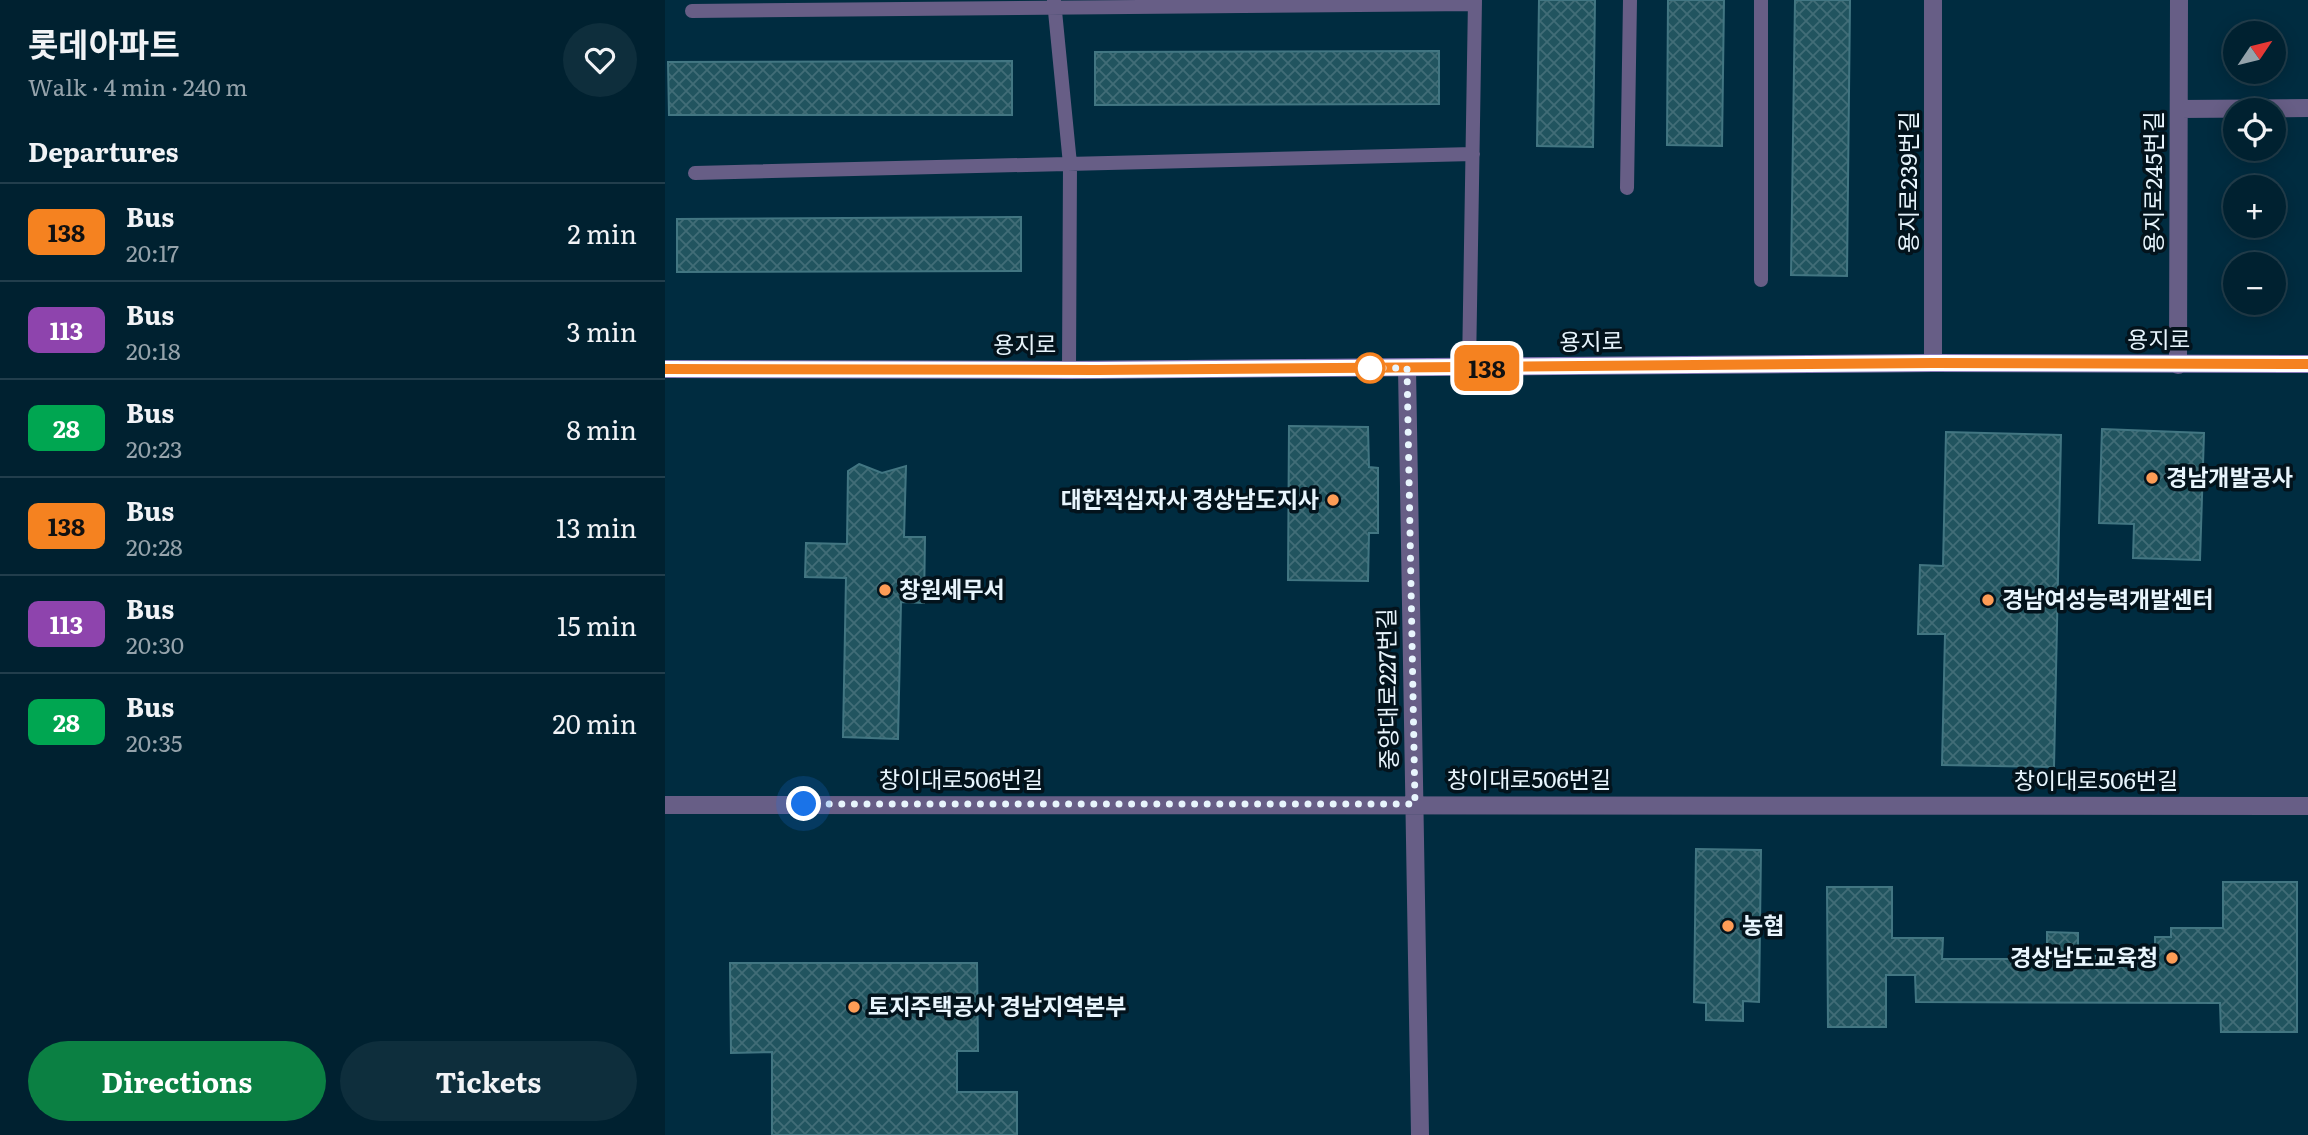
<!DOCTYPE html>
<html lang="en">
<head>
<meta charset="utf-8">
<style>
	:root { --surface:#002130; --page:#0e2e3c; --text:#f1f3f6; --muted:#95a3ab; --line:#223e4c; --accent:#0b8043 }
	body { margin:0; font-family:Literata,"Noto Sans KR",serif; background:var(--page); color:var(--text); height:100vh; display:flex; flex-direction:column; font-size:26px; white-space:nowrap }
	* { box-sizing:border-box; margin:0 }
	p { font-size:23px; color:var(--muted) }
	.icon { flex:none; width:38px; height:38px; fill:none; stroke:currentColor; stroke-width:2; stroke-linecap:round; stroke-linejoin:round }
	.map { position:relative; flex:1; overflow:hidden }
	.drawer { display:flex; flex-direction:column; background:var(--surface); width:665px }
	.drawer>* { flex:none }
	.badge { padding:0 14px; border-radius:10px; font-size:24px; line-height:46px }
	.needle { width:46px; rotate:55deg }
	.buttons { position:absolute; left:1558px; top:21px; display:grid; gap:14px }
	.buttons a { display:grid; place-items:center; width:63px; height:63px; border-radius:50%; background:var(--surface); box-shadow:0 4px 18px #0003,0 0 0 2px var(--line); font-size:35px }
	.you { position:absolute; width:35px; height:35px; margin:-18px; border:5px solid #fff; border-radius:50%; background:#1a73e8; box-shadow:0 0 0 10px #1a73e833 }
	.map>.badge { position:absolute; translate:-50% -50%; box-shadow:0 0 0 4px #fff }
	h2 { padding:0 28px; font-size:26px; line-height:63px }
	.round { display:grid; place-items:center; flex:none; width:74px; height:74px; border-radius:37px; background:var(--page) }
	.head { display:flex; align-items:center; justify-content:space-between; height:119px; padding:0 28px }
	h1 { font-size:33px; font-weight:700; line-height:52px }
	.cta { display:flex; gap:14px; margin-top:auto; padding:14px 28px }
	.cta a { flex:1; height:80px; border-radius:42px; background:var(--accent); color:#fff; font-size:28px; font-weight:700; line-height:80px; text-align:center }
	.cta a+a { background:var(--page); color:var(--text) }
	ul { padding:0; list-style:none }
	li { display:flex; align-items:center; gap:21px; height:98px; padding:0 28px; border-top:2px solid var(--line) }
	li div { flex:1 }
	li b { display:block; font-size:26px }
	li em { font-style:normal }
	li .badge { min-width:77px; font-weight:700; text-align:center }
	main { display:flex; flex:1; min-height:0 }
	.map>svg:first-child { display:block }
	.building { fill:url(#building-cross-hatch); stroke:#427682; stroke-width:2 }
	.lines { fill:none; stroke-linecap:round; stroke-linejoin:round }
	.service { stroke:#675e86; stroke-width:14 }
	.minor { stroke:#675e86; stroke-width:18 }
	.tertiary { stroke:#675e86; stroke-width:18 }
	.secondary { stroke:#8b7bbb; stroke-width:18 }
	.line-casing { stroke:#fff; stroke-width:16 }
	.line { stroke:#f58220; stroke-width:10 }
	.walk { stroke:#e8f5fd; stroke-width:7; stroke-dasharray:0 12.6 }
	.stop-dot { fill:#fff; stroke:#f58220; stroke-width:3.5 }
	.poi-dot { fill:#fd9c56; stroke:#03131c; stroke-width:2.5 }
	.labels { text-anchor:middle; stroke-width:7; stroke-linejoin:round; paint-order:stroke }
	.street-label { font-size:23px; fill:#e8f5fd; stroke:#03131c }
	.poi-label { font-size:23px; font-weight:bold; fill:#e8f5fd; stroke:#03131c; text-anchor:start }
</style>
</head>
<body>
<main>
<section class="drawer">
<div class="head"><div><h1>롯데아파트</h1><p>Walk · 4 min · 240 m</p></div><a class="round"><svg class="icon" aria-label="heart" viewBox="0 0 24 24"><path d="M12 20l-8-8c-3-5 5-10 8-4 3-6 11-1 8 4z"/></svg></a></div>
<h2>Departures</h2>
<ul>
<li><span class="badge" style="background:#f58220;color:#111">138</span><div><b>Bus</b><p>20:17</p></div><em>2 min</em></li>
<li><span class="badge" style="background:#8e44ad;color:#fff">113</span><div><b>Bus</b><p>20:18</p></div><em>3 min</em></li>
<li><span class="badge" style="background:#00a651;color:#fff">28</span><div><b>Bus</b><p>20:23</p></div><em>8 min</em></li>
<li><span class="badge" style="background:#f58220;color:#111">138</span><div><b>Bus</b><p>20:28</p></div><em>13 min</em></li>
<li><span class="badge" style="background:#8e44ad;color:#fff">113</span><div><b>Bus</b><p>20:30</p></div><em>15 min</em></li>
<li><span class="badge" style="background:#00a651;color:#fff">28</span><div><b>Bus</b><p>20:35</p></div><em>20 min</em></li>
</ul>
<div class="cta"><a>Directions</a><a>Tickets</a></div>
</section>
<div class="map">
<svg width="1643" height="1135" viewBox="0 0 1643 1135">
	<defs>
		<pattern id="building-cross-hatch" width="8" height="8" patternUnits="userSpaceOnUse" patternTransform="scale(1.75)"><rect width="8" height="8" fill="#21545f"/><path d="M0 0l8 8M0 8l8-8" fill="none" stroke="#416d77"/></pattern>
	</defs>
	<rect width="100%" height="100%" fill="#002c40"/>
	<path class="building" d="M874 0H930L928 147 872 146Z
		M1003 0H1059L1057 146 1002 145Z
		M1130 0H1185L1182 276 1126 275Z
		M774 51V104L430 105V52Z
		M347 61V115H4L3 62Z
		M356 217V271L12 272V219Z
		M624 426 703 427 704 467 713 468V533H704L703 581 623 580Z
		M1437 429 1539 433 1535 560 1468 558 1469 524 1434 523Z
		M1281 432 1396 435 1389 767 1277 765 1280 634H1253L1255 565 1278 566Z
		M194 464 217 473 241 466 239 537H260L259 603 236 602 233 739 178 737 181 578 140 577 141 543 182 544 183 471Z
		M1031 849 1096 850 1094 1002 1078 1001V1021L1041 1020V1003L1029 1002Z
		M1558 882H1632V1032H1556L1555 1003 1251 1002 1250 975H1221V1027H1163L1162 887H1227V938H1278L1277 959H1382V932L1413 933V956H1490V937H1506V928H1558Z
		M65 963H312L313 1051H292V1092H352V1135H107V1052L66 1053Z"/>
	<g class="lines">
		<path class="service" d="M389 1 405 164 404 370
			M27 11 810 4
			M30 173 808 154
			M962 188 965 0
			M1096 280V0
			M804 368 810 0"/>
		<path class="minor" d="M1514 109 1643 108
			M1513 365 1514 0
			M742 368 755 1135
			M0 805 1643 806"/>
		<path class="tertiary" d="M1268 363V0"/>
		<path class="secondary" d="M0 369 404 370 1268 363 1643 364"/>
	</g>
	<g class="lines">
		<defs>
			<path id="line" d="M0 369 432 370 1268 363 1643 364"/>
		</defs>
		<use href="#line" class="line-casing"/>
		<use href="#line" class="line"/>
		<path class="walk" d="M139 804H750L742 368H705"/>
	</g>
	<circle class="stop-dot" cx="705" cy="368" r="14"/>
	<g class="poi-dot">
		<circle cx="1487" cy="478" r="7"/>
		<circle cx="668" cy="500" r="7"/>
		<circle cx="220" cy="590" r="7"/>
		<circle cx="1323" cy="600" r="7"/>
		<circle cx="1063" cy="926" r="7"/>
		<circle cx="1507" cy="958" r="7"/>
		<circle cx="189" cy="1007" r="7"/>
	</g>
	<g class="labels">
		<g class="street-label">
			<text transform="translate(1244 182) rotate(-90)" y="8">용지로239번길</text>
			<text transform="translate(1489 182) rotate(-90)" y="8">용지로245번길</text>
			<text x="1494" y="348">용지로</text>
			<text transform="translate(926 342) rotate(-1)" y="8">용지로</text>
			<text x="360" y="353">용지로</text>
			<text transform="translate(723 689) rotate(-91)" y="8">중앙대로227번길</text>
			<text x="296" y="788">창이대로506번길</text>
			<text x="864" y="788">창이대로506번길</text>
			<text x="1431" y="789">창이대로506번길</text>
		</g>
		<g class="poi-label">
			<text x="1501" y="486">경남개발공사</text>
			<text x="654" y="508" text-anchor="end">대한적십자사 경상남도지사</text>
			<text x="234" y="598">창원세무서</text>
			<text x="1337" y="608">경남여성능력개발센터</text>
			<text x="1077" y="934">농협</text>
			<text x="1493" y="966" text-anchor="end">경상남도교육청</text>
			<text x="203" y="1015">토지주택공사 경남지역본부</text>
		</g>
	</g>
</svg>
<div class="buttons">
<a><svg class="needle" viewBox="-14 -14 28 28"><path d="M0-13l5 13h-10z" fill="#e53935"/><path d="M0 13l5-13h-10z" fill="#95a3ab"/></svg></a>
<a><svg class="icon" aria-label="locate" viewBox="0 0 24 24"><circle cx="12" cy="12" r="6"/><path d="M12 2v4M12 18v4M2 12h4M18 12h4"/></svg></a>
<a>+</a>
<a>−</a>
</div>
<div class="you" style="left:139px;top:804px"></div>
<b class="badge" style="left:822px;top:368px;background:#f58220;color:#111">138</b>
</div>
</main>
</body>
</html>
